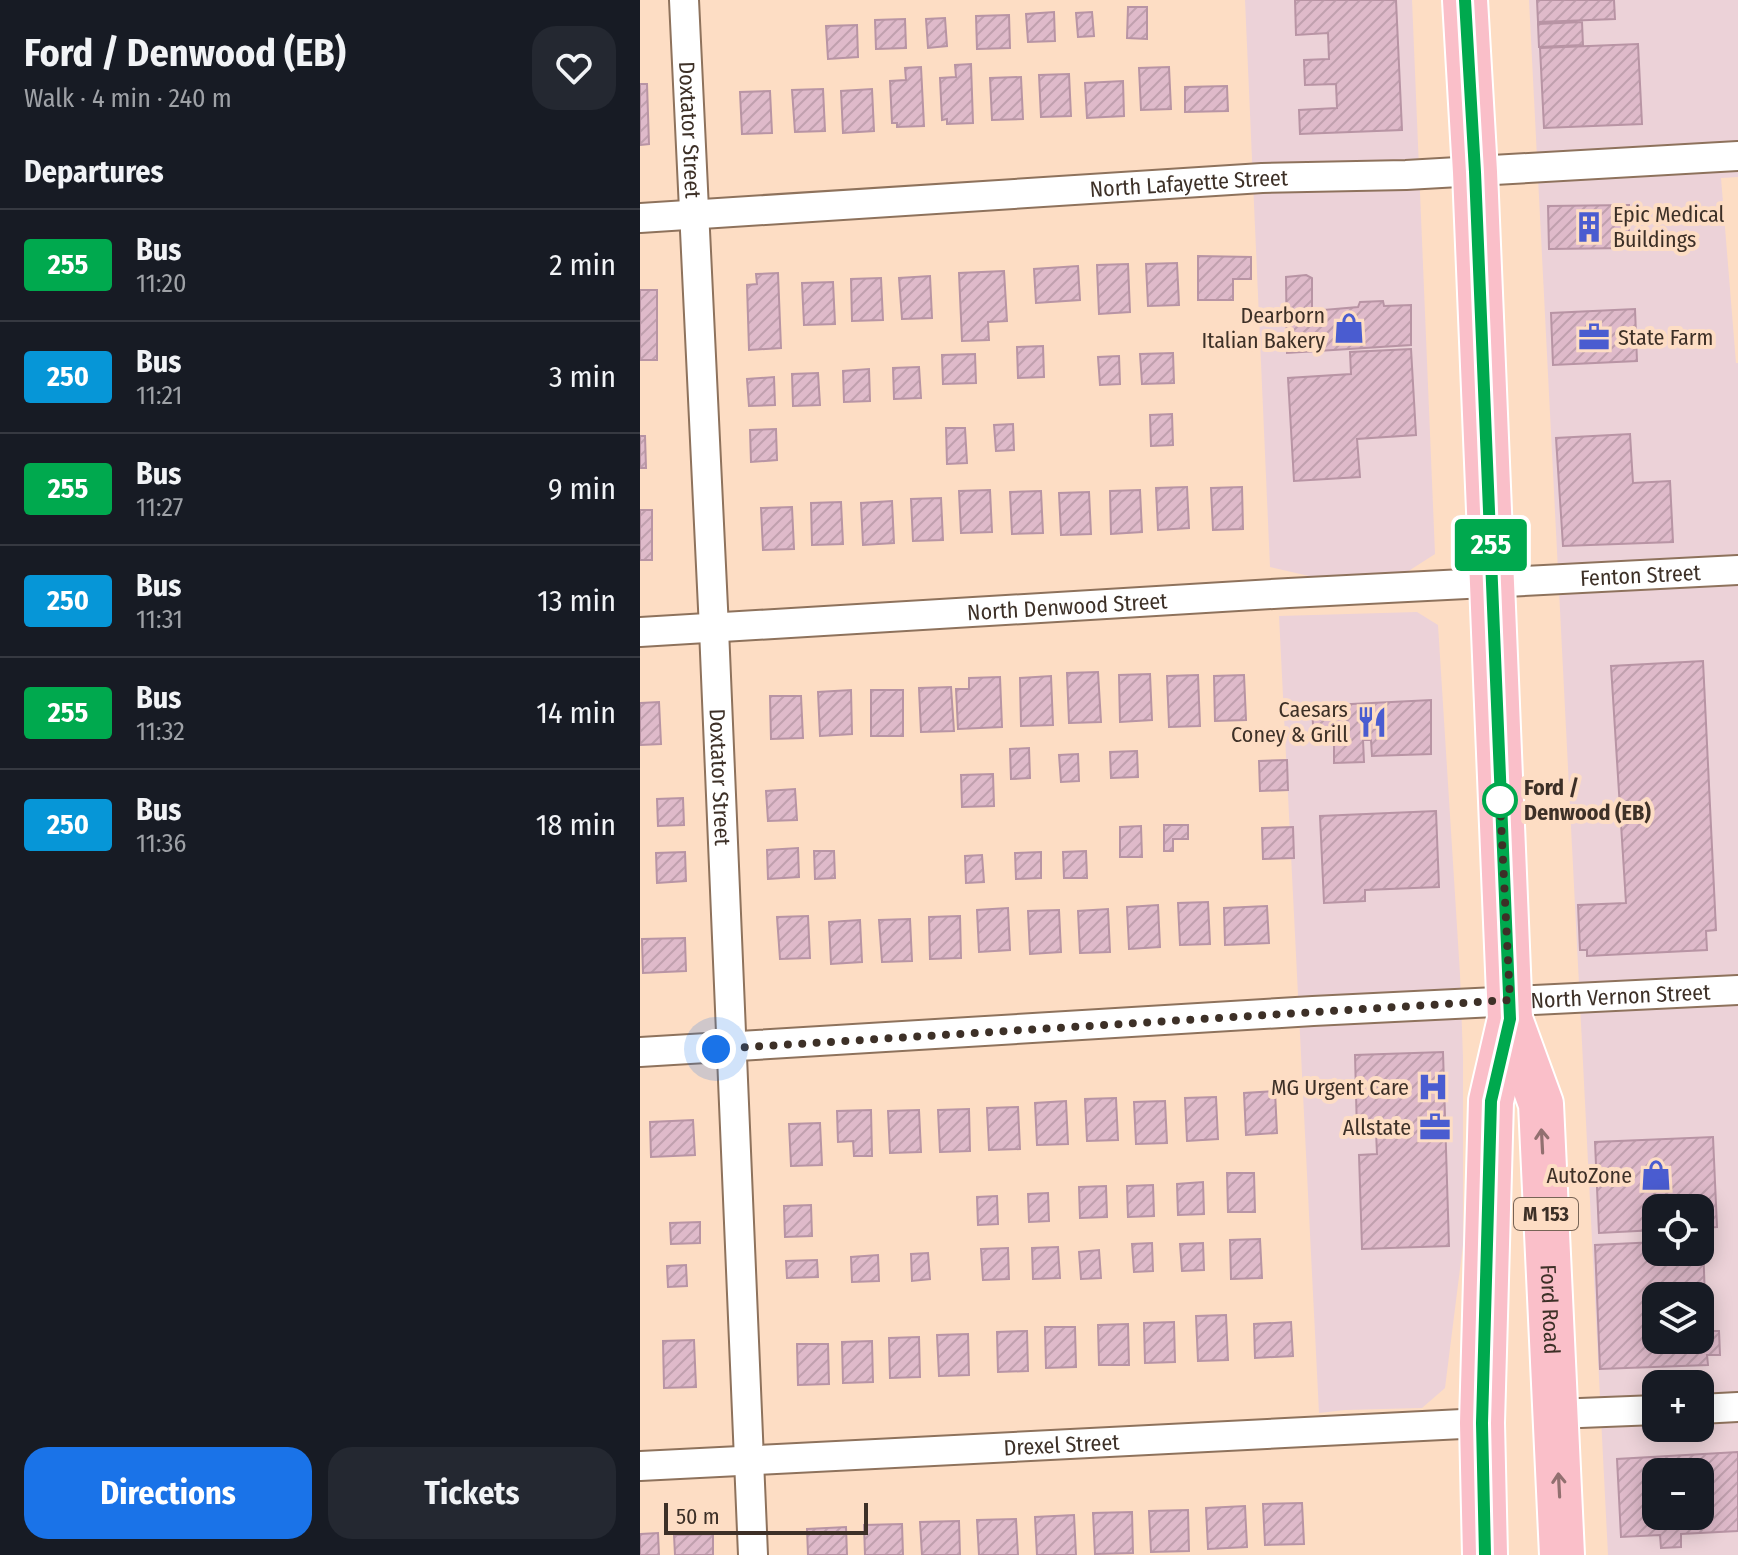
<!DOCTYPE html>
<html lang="en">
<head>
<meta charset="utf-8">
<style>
	:root { --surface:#171b24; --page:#242831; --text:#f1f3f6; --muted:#9ea1a6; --line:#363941; --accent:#1a73e8 }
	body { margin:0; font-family:"Fira Sans Condensed",sans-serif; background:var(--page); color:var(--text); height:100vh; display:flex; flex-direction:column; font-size:30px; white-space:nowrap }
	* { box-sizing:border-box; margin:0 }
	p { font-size:26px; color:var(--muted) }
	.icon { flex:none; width:44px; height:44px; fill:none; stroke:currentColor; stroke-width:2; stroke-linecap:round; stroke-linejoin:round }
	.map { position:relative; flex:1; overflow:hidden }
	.details { display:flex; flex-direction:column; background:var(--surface); width:640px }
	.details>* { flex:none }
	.badge { padding:0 16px; border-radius:6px; font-size:28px; line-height:52px }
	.fabs { position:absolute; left:1002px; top:1194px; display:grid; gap:16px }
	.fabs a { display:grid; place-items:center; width:72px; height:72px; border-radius:16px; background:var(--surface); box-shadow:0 4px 20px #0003; font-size:40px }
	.scale { position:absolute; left:24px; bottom:20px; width:204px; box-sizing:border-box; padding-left:8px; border:4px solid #3d3027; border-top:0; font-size:22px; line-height:28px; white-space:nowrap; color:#3d3027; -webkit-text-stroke:6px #fdddc4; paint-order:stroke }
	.you { position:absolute; width:40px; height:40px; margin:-20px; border:6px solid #fff; border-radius:50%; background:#1a73e8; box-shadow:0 0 0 12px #1a73e833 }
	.map>.badge { position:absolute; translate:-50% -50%; box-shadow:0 0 0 4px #fff }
	h2 { padding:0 24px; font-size:30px; line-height:72px }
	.round { display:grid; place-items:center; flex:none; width:84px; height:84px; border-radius:24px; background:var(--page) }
	.overview { display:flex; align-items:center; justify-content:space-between; height:136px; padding:0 24px }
	h1 { font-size:38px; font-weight:700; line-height:60px }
	.cta { display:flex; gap:16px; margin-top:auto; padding:16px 24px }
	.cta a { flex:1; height:92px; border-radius:24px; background:var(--accent); color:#fff; font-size:32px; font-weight:700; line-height:92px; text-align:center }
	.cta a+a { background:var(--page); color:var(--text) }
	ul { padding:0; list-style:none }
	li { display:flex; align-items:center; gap:24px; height:112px; padding:0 24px; border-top:2px solid var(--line) }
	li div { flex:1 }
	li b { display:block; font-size:30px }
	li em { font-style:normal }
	li .badge { min-width:88px; font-weight:700; text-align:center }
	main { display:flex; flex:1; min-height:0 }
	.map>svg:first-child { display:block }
	.commercial { fill:#ecd2d8; fill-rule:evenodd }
	.building { fill:url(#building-hatch); stroke:#b894a4; stroke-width:2; fill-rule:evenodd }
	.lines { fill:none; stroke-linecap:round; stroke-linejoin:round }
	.street-casing { stroke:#8e725c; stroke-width:32 }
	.primary-casing { stroke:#fff; stroke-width:48 }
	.street { stroke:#fff; stroke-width:28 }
	.primary { stroke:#fabfc9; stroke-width:44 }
	.oneway { stroke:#927070 }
	.line-casing { stroke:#fff; stroke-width:18 }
	.line { stroke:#00a94e; stroke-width:12 }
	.walk { stroke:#3d3027; stroke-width:8; stroke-dasharray:0 14.4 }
	.stop-dot { fill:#fff; stroke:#00a94e; stroke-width:4 }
	.labels { text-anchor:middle; stroke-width:8; stroke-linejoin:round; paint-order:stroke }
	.shield { fill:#fdddc4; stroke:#776456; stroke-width:2 }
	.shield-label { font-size:20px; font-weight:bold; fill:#3d3027 }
	.street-label { font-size:22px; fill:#3d3027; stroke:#fdddc4 }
	.poi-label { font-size:22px; fill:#3d3027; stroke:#fdddc4; text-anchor:end }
	.stop-label { font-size:22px; font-weight:bold; fill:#3d3027; stroke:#fdddc4; text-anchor:start }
</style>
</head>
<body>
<main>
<section class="details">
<div class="overview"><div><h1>Ford / Denwood (EB)</h1><p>Walk · 4 min · 240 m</p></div><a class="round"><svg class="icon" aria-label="heart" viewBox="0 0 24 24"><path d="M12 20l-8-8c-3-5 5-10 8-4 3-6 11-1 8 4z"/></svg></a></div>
<h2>Departures</h2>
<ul>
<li><span class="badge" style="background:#00a94e;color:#fff">255</span><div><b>Bus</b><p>11:20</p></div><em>2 min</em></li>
<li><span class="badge" style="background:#0696d7;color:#fff">250</span><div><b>Bus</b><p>11:21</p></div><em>3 min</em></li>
<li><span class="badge" style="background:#00a94e;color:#fff">255</span><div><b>Bus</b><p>11:27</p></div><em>9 min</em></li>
<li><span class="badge" style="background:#0696d7;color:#fff">250</span><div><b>Bus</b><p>11:31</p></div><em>13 min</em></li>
<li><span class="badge" style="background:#00a94e;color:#fff">255</span><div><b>Bus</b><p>11:32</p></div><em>14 min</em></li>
<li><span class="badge" style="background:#0696d7;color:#fff">250</span><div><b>Bus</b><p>11:36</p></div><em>18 min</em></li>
</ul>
<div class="cta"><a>Directions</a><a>Tickets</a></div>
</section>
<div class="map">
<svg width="1098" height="1555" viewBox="0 0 1098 1555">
	<defs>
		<pattern id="building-hatch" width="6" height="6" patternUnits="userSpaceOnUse" patternTransform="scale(2)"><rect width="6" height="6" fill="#dfbaca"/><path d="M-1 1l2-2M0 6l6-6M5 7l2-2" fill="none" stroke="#c0a0ae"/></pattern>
	</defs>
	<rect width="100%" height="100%" fill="#fdddc4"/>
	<path class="commercial" d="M605 0H772L795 554 767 572 673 577 630 567Z
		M889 0H1098V177L1081 178 1096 363H1098V1555H968ZM1016 1208H1060V1252H1016ZM1016 1296H1060V1340H1016ZM1016 1384H1060V1428H1016ZM1016 1472H1060V1516H1016Z
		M777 612 798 625 820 974 823 1058V1245L805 1388 782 1408 705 1410 679 1413 639 616Z"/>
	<path class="building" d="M655 0H756L762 130 660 134 659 110 697 108 696 84 665 85 664 60 689 59 688 33 656 35Z
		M897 0H974L975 19 898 22Z
		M488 7H507V39L487 38Z
		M414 12 415 41 388 42 386 14Z
		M452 12 454 36 438 37 436 13Z
		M369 15 370 48 337 49 336 16Z
		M305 18 307 46 288 48 286 19Z
		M265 19 266 48 236 49 235 20Z
		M942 22 943 45 899 47 898 24Z
		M217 25 218 57 188 59 186 26Z
		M998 44 1002 124 904 128 900 48Z
		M331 64 333 123 307 124V119L302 120 300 78 316 77 315 65Z
		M281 67 284 126 257 127V123H252L250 81 266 80 265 68Z
		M529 67 531 109 501 110 499 68Z
		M429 74 431 116 401 117 399 75Z
		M381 77 383 119 352 120 350 78Z
		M483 81 484 116 447 118 445 83Z
		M0 84H7L9 144 0 145Z
		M587 86 588 111 545 112V87Z
		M183 89 185 131 155 132 152 90Z
		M232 89 234 131 203 133 201 91Z
		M130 91 132 133 102 134 100 92Z
		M989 205V248L909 249 908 206Z
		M558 256 611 257V279H593V300H558Z
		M537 263 539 305 508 306 506 264Z
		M488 264 490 312 459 314 457 265Z
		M438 266 440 300 396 303 394 269Z
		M364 271 367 321 348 322 349 340 322 341 319 273Z
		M138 273 141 348 109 350 107 285 117 284 116 274Z
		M666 275 672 278V311L718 307 720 302 743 301 744 306 771 305V345L647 353 646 277Z
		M290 276 292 318 262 319 259 278Z
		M241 278 243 320 212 321 211 279Z
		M193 282 195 324 164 325 162 283Z
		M0 290H17V360H0Z
		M995 309 997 361 913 365 911 313Z
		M403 346 404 377 378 378 377 347Z
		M771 349 776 435 717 439 720 477 654 481 648 378 711 374 710 352Z
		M533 353 534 383 502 384 500 354Z
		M335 354 336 383 303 384 302 355Z
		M479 356 480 384 460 385 458 357Z
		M279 367 281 398 254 399 253 368Z
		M229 369 230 401 204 402 203 371Z
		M178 373 180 405 153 406 152 374Z
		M134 377 135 405 109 406 107 379Z
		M532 414 533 445 511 446 510 415Z
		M373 424 374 450 356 451 354 425Z
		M306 428H325L327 463 307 464Z
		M136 429 137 460 111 462 110 430Z
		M990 434 993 483 1030 481 1033 542 923 546 916 438Z
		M0 436H5L6 468H0Z
		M547 487 549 528 518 530 516 488Z
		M602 487 603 529 573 530 571 488Z
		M350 490 352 532 321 533 319 491Z
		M500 490 502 532 471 534 470 491Z
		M401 491 403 533 372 534 370 492Z
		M449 492 451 534 421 535 419 493Z
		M301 498 303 540 273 541 271 499Z
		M252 501 254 543 223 545 221 503Z
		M201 502 203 544 172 545 171 503Z
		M152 507 154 549 123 550 121 508Z
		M0 510H12V560H0Z
		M1063 661 1076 930 1066 931 1067 950 947 956V950H940L938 905 986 903 971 666Z
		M458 672 461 722 429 723 427 673Z
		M510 674 512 720 480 722 479 675Z
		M558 675 560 726 529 727 527 676Z
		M604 675 606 720 575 721 574 676Z
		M411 676 413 725 381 726 380 678Z
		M360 677 362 727 318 729 316 689H329V678Z
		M311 687 314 731 281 732 279 688Z
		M211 690 212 734 180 736 178 692Z
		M231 690H263V736H231Z
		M130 696H161L163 738 131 739Z
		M791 700V754L732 756 731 740H723L724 762 694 763V743L674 744 672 706Z
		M19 702 21 744 0 745V703Z
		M389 748 390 778 371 779 370 749Z
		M497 751 498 777 471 778 470 752Z
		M438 754 439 781 421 782 419 755Z
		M647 760 648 790 620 791 619 761Z
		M353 774 354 806 322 807 321 775Z
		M155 789 157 820 128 821 126 791Z
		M43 798 44 825 18 826 17 799Z
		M796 811 799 887 725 890V901L684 903 680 816Z
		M524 825H548V839H533V851H524Z
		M501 826 502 857H480V827Z
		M653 827 654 858 623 859 622 828Z
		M158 848 159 877 128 879 127 850Z
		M174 851H194L195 878 175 879Z
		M446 851 447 878H424L423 852Z
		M45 852 46 881 17 883 16 853Z
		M401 852V878L376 879 375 853Z
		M342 855 344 882 326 883 325 856Z
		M568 902 570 944 540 945 538 903Z
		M518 905 520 947 489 949 487 907Z
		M627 906 629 943 585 945 584 908Z
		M368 908 370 950 339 952 337 910Z
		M468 909 470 952 440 953 438 911Z
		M419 910 421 952 390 954 388 911Z
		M168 916 170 958 140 959 137 917Z
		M320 916 321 958 290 959 289 917Z
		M270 919 272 961 242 962 239 920Z
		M220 920 222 962 191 964 189 922Z
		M45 938 46 971 3 973 2 939Z
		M803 1052 809 1246 722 1249 719 1155 737 1154 736 1131 717 1132 715 1055Z
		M635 1091 637 1133 606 1135 604 1093Z
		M576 1097 578 1139 547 1141 545 1098Z
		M476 1098 478 1140 447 1141 445 1099Z
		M426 1101 428 1144 397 1145 395 1103Z
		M525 1101 527 1143 496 1144 494 1102Z
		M378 1107 380 1149 349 1150 347 1108Z
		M329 1109 330 1151 300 1152 298 1110Z
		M231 1110 232 1156H214L213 1141 198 1142 197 1111Z
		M279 1110 281 1152 250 1153 248 1111Z
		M53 1120 55 1155 11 1157 10 1122Z
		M180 1123 182 1165 151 1166 149 1124Z
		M1073 1137 1077 1227 1060 1228V1208H1016V1230L959 1233 955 1142Z
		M587 1173H614L615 1212H588Z
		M563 1182 564 1214 538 1215 537 1184Z
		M513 1185 514 1216 488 1217 487 1186Z
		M466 1186 467 1217 440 1218 439 1187Z
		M408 1193 409 1221 389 1222 388 1194Z
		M357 1196 358 1224 338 1225 337 1197Z
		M171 1205 172 1236 145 1237 144 1206Z
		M60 1222V1243L31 1244 30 1223Z
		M620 1239 622 1278 591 1279 590 1240Z
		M1060 1241H1063L1066 1331H1079L1080 1355H1067L1068 1365 960 1369 955 1245 1016 1242V1252H1060ZM1016 1296H1060V1340H1016Z
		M512 1243 513 1271 494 1272 492 1244Z
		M563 1243 564 1270 542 1271 540 1244Z
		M418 1247 420 1278 393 1279 392 1248Z
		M368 1248 369 1279 343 1280 341 1249Z
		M459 1250 461 1278 441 1279 439 1252Z
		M288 1253 290 1279 272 1281 271 1254Z
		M238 1255 239 1281 212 1282 211 1257Z
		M177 1260 178 1277 147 1278 146 1261Z
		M46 1265 47 1286 28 1287 27 1266Z
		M586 1315 588 1360 558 1361 556 1316Z
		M534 1322 535 1362 505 1363 504 1323Z
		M651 1322 653 1356 615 1358 614 1324Z
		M488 1324 489 1365H459L458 1325Z
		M405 1327H435L436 1367 406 1368Z
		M387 1331 388 1371 358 1372 357 1332Z
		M328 1334 329 1375 299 1376 297 1335Z
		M279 1337 280 1377 250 1378 249 1338Z
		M54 1340 56 1387 24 1388 23 1341Z
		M232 1341 233 1382 203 1383 202 1342Z
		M157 1344H188L189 1384 158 1385Z
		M1098 1452V1531L1041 1534V1547L1021 1548 1020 1535 981 1537 977 1459ZM1016 1472H1060V1516H1016Z
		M662 1503 664 1544 625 1545 623 1504Z
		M605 1506 607 1547 568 1549 566 1508Z
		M548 1510 549 1551 511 1552 509 1511Z
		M492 1512 493 1553 455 1554 453 1513Z
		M434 1515 436 1555H397L395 1517Z
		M376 1519 378 1555H339L337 1520Z
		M319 1521 320 1555H282L280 1522Z
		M262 1524 263 1555H225L224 1525Z
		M206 1527 207 1555H168L167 1529Z
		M18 1533 19 1555H0V1534Z
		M73 1534V1555H35L34 1535Z"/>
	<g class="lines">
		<defs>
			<g id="street">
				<path id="s1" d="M44 0 74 629 113 1555"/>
				<path id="s2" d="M0 218 622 178 766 175 1098 156"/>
				<path id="s3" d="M0 632 649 593 1098 570"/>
				<path id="s4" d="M0 1052 673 1011 1098 990"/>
				<path d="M1060 1409 1098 1407"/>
				<path d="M915 1414 1016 1410"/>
				<path id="s5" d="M0 1466 842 1423"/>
			</g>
			<g id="primary">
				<path d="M825 0 835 172 870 1019 851 1101 842 1423 845 1555"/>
				<path id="s6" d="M870 1019 901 1104 922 1555"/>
			</g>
		</defs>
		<use href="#street" class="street-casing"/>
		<use href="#primary" class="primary-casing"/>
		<use href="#street" class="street"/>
		<use href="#primary" class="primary"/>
	</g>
	<defs><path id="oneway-shaft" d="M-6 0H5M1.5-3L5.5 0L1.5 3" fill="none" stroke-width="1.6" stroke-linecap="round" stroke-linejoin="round" transform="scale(2)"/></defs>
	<g class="oneway">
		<use href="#oneway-shaft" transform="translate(902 1141) rotate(-93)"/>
		<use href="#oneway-shaft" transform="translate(919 1485) rotate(-93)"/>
	</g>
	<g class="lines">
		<defs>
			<path id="line" d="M825 0 835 172 870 1019 851 1101 842 1423 845 1555"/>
		</defs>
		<use href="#line" class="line-casing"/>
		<use href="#line" class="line"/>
		<path class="walk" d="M76 1049 870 1000 860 800"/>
	</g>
	<defs>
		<symbol id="building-bare" viewBox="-9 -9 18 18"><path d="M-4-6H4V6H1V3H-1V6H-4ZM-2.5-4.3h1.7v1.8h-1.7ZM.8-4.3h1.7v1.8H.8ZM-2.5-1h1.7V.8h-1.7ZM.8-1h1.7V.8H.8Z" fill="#4a5cd0" stroke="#fdddc4" stroke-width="2.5" paint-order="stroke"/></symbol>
		<symbol id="shop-bare" viewBox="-9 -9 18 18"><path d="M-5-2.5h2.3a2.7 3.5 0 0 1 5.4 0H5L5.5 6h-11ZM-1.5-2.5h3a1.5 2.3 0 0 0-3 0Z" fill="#4a5cd0" stroke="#fdddc4" stroke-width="2.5" paint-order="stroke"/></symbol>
		<symbol id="office-bare" viewBox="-9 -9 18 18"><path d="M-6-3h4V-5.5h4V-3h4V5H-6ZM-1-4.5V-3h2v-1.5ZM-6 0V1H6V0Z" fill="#4a5cd0" stroke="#fdddc4" stroke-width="2.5" paint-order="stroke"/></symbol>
		<symbol id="restaurant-bare" viewBox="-9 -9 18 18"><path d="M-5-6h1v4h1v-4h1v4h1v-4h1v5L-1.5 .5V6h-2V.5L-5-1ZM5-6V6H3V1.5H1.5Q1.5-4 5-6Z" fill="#4a5cd0" stroke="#fdddc4" stroke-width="2.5" paint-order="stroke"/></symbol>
		<symbol id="hospital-bare" viewBox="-9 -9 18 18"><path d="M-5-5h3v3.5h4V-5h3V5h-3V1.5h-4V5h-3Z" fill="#4a5cd0" stroke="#fdddc4" stroke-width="2.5" paint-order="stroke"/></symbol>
	</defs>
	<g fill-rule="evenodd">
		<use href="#building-bare" x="927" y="205" width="44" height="44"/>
		<use href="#shop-bare" x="687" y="306" width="44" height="44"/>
		<use href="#office-bare" x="932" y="315" width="44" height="44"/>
		<use href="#restaurant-bare" x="710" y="700" width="44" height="44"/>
		<use href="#hospital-bare" x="771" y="1065" width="44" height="44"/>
		<use href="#office-bare" x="773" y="1105" width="44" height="44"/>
		<use href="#shop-bare" x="994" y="1153" width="44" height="44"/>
	</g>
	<circle class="stop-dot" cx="860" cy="800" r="16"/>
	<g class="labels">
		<rect class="shield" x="874" y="1198" width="64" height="32" rx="6"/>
		<g class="shield-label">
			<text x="906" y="1221">M 153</text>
		</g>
		<g class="street-label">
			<text dy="8" stroke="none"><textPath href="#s1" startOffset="130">Doxtator Street</textPath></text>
			<text dy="8" stroke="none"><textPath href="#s2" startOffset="550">North Lafayette Street</textPath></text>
			<text dy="8" stroke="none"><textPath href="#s3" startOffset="1002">Fenton Street</textPath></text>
			<text dy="8" stroke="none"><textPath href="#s3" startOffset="428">North Denwood Street</textPath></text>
			<text dy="8" stroke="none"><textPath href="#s1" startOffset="778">Doxtator Street</textPath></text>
			<text dy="8" stroke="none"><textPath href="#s4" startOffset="982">North Vernon Street</textPath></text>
			<text dy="8" stroke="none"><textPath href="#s6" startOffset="296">Ford Road</textPath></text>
			<text dy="8" stroke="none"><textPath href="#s5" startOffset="422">Drexel Street</textPath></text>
		</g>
		<g class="poi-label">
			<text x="973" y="222" text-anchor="start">Epic Medical<tspan x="973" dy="25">Buildings</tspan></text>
			<text x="685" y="323">Dearborn<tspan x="685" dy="25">Italian Bakery</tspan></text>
			<text x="978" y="345" text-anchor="start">State Farm</text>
			<text x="708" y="717">Caesars<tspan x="708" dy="25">Coney &amp; Grill</tspan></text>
			<text x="769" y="1095">MG Urgent Care</text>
			<text x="771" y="1135">Allstate</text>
			<text x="992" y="1183">AutoZone</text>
		</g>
		<g class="stop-label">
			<text x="884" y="795">Ford /<tspan x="884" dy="25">Denwood (EB)</tspan></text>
		</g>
	</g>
</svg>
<div class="fabs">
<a><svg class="icon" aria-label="locate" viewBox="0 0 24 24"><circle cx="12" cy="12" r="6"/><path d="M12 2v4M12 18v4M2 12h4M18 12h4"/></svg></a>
<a><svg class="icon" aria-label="layers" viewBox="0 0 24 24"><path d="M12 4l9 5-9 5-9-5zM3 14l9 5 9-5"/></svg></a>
<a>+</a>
<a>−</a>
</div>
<div class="scale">50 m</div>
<div class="you" style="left:76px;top:1049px"></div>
<b class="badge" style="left:851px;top:545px;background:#00a94e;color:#fff">255</b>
</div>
</main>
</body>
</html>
